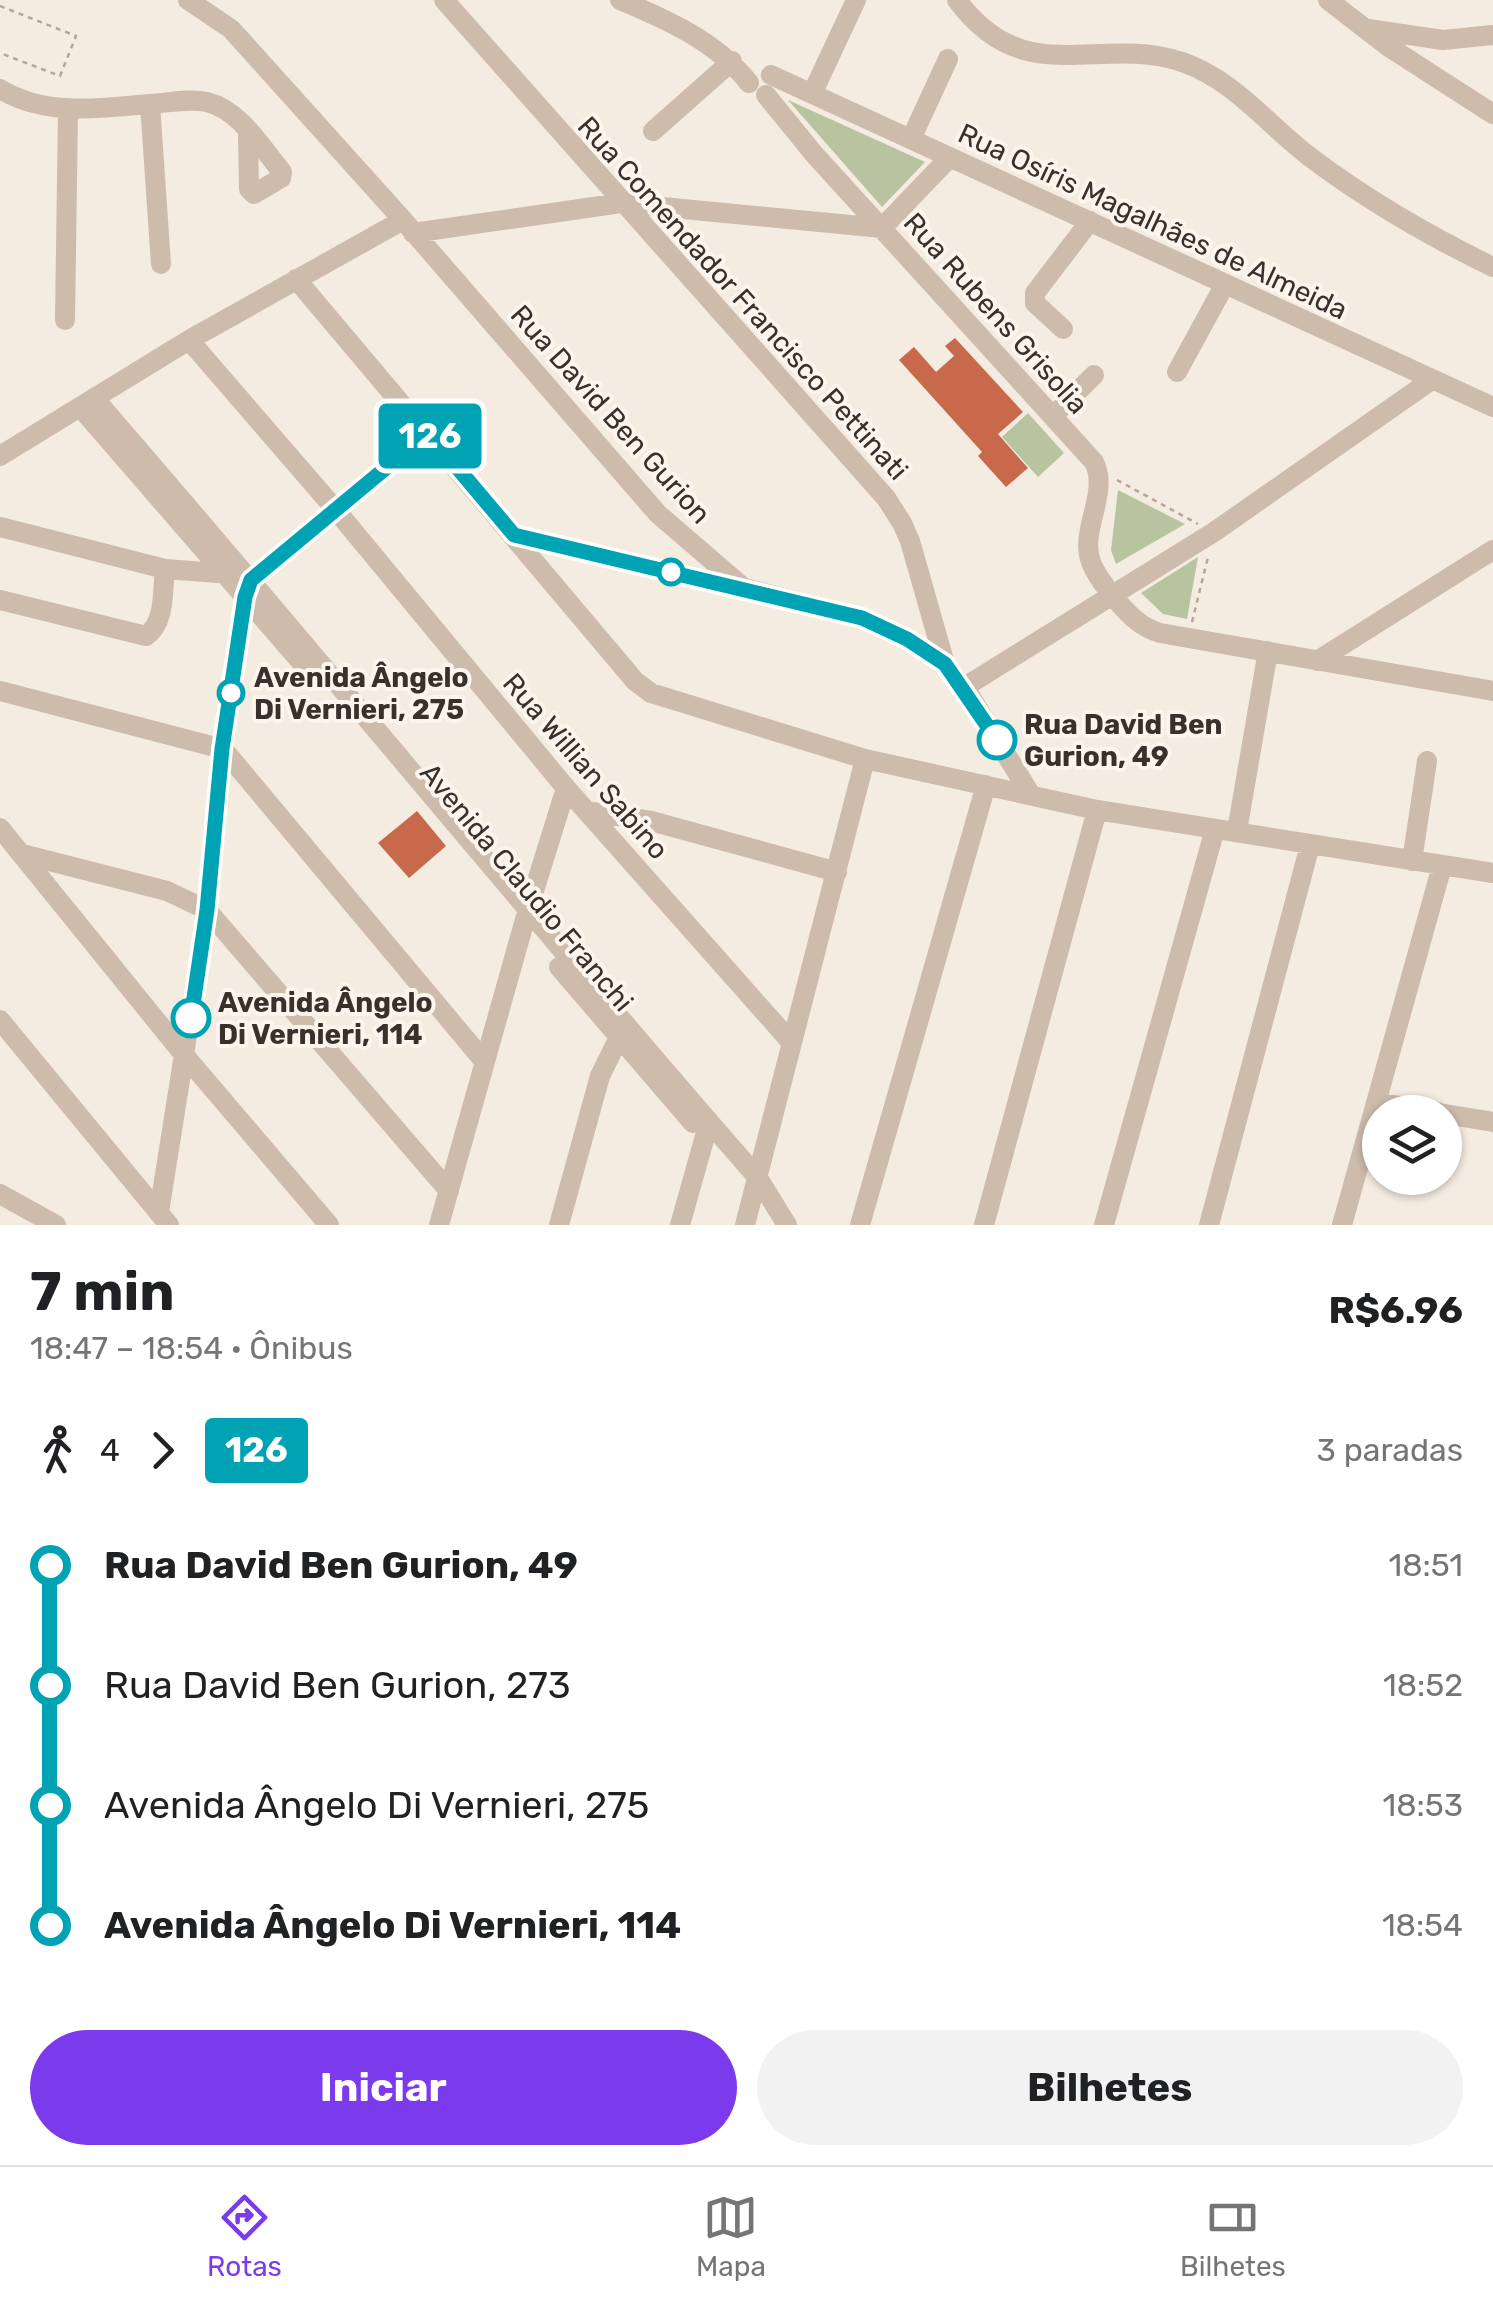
<!DOCTYPE html>
<html lang="pt">
<head>
<meta charset="utf-8">
<style>
	:root { --surface:#fff; --page:#f2f2f2; --text:#202124; --muted:#757577; --line:#e0e0e0; --accent:#7c3aed }
	body { margin:0; font-family:Rubik,sans-serif; background:var(--page); color:var(--text); height:100vh; display:flex; flex-direction:column; font-size:38px; white-space:nowrap }
	* { box-sizing:border-box; margin:0 }
	p { font-size:32px; color:var(--muted) }
	.icon { flex:none; width:55px; height:55px; fill:none; stroke:currentColor; stroke-width:2; stroke-linecap:round; stroke-linejoin:round }
	.map { position:relative; height:1225px; overflow:hidden }
	.panel { display:flex; flex-direction:column; background:var(--surface); flex:1 }
	.panel>* { flex:none }
	.badge { padding:0 20px; border-radius:8px; font-size:35px; line-height:65px }
	.controls { position:absolute; left:1362px; top:1095px; display:grid; gap:20px }
	.controls a { display:grid; place-items:center; width:100px; height:100px; border-radius:50%; background:var(--surface); box-shadow:0 2px 8px #0004; font-size:50px }
	.map>.badge { position:absolute; translate:-50% -50%; box-shadow:0 0 0 5px #fff }
	.legs { display:flex; align-items:center; gap:15px; height:110px; padding:0 30px; font-size:32px }
	.legs p { margin-inline-start:auto }
	.summary { display:flex; align-items:center; justify-content:space-between; height:170px; padding:0 30px }
	h1 { font-size:55px; font-weight:700; line-height:75px }
	.button { display:flex; gap:20px; margin-top:auto; padding:20px 30px }
	.button a { flex:1; height:115px; border-radius:60px; background:var(--accent); color:#fff; font-size:40px; font-weight:700; line-height:115px; text-align:center }
	.button a+a { background:var(--page); color:var(--text) }
	ul { padding:0 30px; list-style:none }
	li { display:flex; align-items:center; gap:35px; height:120px; font-size:38px }
	li i { display:grid; place-items:center; width:15px; height:100%; margin:0 12px; background:currentColor }
	li i::after { content:''; width:25px; height:25px; margin:-12px; border:8px solid; border-radius:50%; background:var(--surface) }
	li p { margin-inline-start:auto }
	li:first-child i { background:linear-gradient(#0000 50%,currentColor 0) }
	li:last-child i { background:linear-gradient(currentColor 50%,#0000 0) }
	.tabs { display:flex; justify-content:space-around; align-items:center; height:140px; border-top:2px solid var(--line); background:var(--surface); font-size:28px; color:var(--muted) }
	.tabs a { display:grid; justify-items:center; gap:5px }
	.tabs .on { color:var(--accent) }
	.map>svg:first-child { display:block }
	.green { fill:#b8c4a0 }
	.building { fill:#c8694b }
	.lines { fill:none; stroke-linecap:round; stroke-linejoin:round }
	.path { stroke:#b9a596; stroke-width:2.5; stroke-dasharray:5 5; stroke-linecap:butt }
	.minor { stroke:#cdbbac; stroke-width:20 }
	.line-1-casing { stroke:#fff; stroke-width:22 }
	.line-1 { stroke:#00a3b4; stroke-width:15 }
	.stop-1-dot { fill:#fff; stroke:#00a3b4; stroke-width:5 }
	.labels { text-anchor:middle; stroke-width:8; stroke-linejoin:round; paint-order:stroke }
	.street-label { font-size:28px; fill:#3b302b; stroke:#fbf5ee }
	.stop-label { font-size:28px; font-weight:bold; fill:#3b302b; stroke:#fbf5ee; text-anchor:start }
</style>
</head>
<body>
<div class="map">
<svg width="1493" height="1225" viewBox="0 0 1493 1225">
	<rect width="100%" height="100%" fill="#f4ebe1"/>
	<path class="green" d="M788 100 925 162 882 207Z
		M1028 413 1064 453 1038 477 1002 437Z
		M1118 490 1185 524 1116 564 1111 550Z
		M1198 557 1187 619 1163 614 1141 593Z"/>
	<path class="building" d="M955 338 1023 412 998 434 1028 468 1006 487 978 456 982 452 899 360 914 347 936 372 954 356 945 346Z
		M417 811 446 846 409 878 378 843Z"/>
	<g class="lines">
		<path class="path" d="M0 6 76 36 60 76 0 53
			M1117 480 1198 524
			M1192 622 1208 557"/>
		<path class="minor" d="M188 0 231 29 403 220 658 514 744 588 862 618 907 639 945 664 970 696 1031 795
			M444 0 886 498 902 523 910 541 945 664
			M620 0C668 20 717 42 749 83
			M957 0C1025 92 1098 34 1182 62 1233 79 1268 125 1310 157 1367 200 1429 236 1493 267
			M1328 0 1389 47 1493 114
			M1368 29 1443 40 1493 35
			M771 75 1493 407
			M0 89C47 117 98 108 150 104L161 264
			M812 94 856 0
			M766 95 814 154 1094 462C1110 493 1079 530 1091 562 1096 576 1108 590 1117 601 1131 617 1141 627 1160 633L1493 691
			M150 104C168 103 189 98 207 102 240 110 261 147 282 172L281 178 254 194 249 189 248 132
			M653 131 732 61
			M911 139 948 59
			M413 233 621 203 882 228 950 157
			M296 279 635 681 651 693 865 759 1097 810 1493 873
			M65 320 68 110
			M1063 329 1035 303V293L1090 221
			M189 340 335 509 566 788 791 1042
			M1177 372 1225 284
			M94 398C318 656 533 921 758 1178L787 1225
			M80 407 308 670
			M1053 416 1094 375
			M0 456 189 340 403 220
			M0 527 165 569 232 574
			M515 535 737 587
			M0 600 146 636C166 622 162 591 165 569
			M1317 661 1493 550
			M963 688 1214 532 1430 381
			M0 691 223 749 484 1061
			M586 811 651 821 837 872
			M0 828 185 1056 329 1225
			M1237 831 1268 651
			M22 854 167 891 207 910 449 1191
			M1412 861 1427 761
			M559 967 693 1123
			M0 1020 169 1225
			M1376 1102 1438 1112
			M1445 1114 1493 1122
			M0 1194 56 1225
			M159 1212 207 910 223 749 245 597 251 581 428 433
			M439 1225 524 923 566 788
			M559 1225 600 1076 623 1029
			M680 1225 709 1122
			M745 1225 865 759
			M860 1225 986 785
			M984 1225 1097 810
			M1104 1225 1215 829
			M1209 1225 1310 845
			M1342 1225 1442 866"/>
	</g>
	<g class="lines">
		<defs>
			<path id="line-1" d="M191 1018 207 910 222 749 245 597 251 580 428 433 514 535 862 618 907 639 945 664 997 740"/>
		</defs>
		<use href="#line-1" class="line-1-casing"/>
		<use href="#line-1" class="line-1"/>
	</g>
	<g class="stop-1-dot">
		<circle cx="671" cy="572" r="12"/>
		<circle cx="231" cy="693" r="12"/>
		<circle cx="997" cy="740" r="18"/>
		<circle cx="191" cy="1018" r="18"/>
	</g>
	<g class="labels">
		<g class="street-label">
			<text transform="translate(1153 221) rotate(25)" y="10">Rua Osíris Magalhães de Almeida</text>
			<text transform="translate(743 298) rotate(48)" y="10">Rua Comendador Francisco Pettinati</text>
			<text transform="translate(996 313) rotate(48)" y="10">Rua Rubens Grisolia</text>
			<text transform="translate(611 414) rotate(48)" y="10">Rua David Ben Gurion</text>
			<text transform="translate(586 766) rotate(49)" y="10">Rua Willian Sabino</text>
			<text transform="translate(527 887) rotate(50)" y="10">Avenida Claudio Franchi</text>
		</g>
		<g class="stop-label">
			<text x="254" y="687">Avenida Ângelo<tspan x="254" dy="32">Di Vernieri, 275</tspan></text>
			<text x="1024" y="734">Rua David Ben<tspan x="1024" dy="32">Gurion, 49</tspan></text>
			<text x="218" y="1012">Avenida Ângelo<tspan x="218" dy="32">Di Vernieri, 114</tspan></text>
		</g>
	</g>
</svg>
<div class="controls">
<a><svg class="icon" aria-label="layers" viewBox="0 0 24 24"><path d="M12 4l9 5-9 5-9-5zM3 14l9 5 9-5"/></svg></a>
</div>
<b class="badge" style="left:430px;top:436px;background:#00a3b4;color:#fff">126</b>
</div>
<section class="panel">
<div class="summary"><div><h1>7 min</h1><p>18:47 – 18:54 · Ônibus</p></div><b>R$6.96</b></div>
<div class="legs"><svg class="icon" aria-label="walk" viewBox="0 0 24 24"><circle cx="13" cy="4" r="2"/><path d="M13 8l-2 6 4 7M11 14l-3 7M7 12l3-4h3l4 4"/></svg>4<svg class="icon" aria-label="forward" viewBox="0 0 24 24"><path d="M9 5l7 7-7 7"/></svg><b class="badge" style="background:#00a3b4;color:#fff">126</b><p>3 paradas</p></div>
<ul>
<li><i style="color:#00a3b4"></i><b>Rua David Ben Gurion, 49</b><p>18:51</p></li>
<li><i style="color:#00a3b4"></i><span>Rua David Ben Gurion, 273</span><p>18:52</p></li>
<li><i style="color:#00a3b4"></i><span>Avenida Ângelo Di Vernieri, 275</span><p>18:53</p></li>
<li><i style="color:#00a3b4"></i><b>Avenida Ângelo Di Vernieri, 114</b><p>18:54</p></li>
</ul>
<div class="button"><a>Iniciar</a><a>Bilhetes</a></div>
</section>
<nav class="tabs">
<a class="on"><svg class="icon" aria-label="directions" viewBox="0 0 24 24"><path d="M12 3l9 9-9 9-9-9zM9 14v-3h6M13 9l2 2-2 2"/></svg>Rotas</a>
<a><svg class="icon" aria-label="map" viewBox="0 0 24 24"><path d="M3 6l6-2 6 2 6-2v14l-6 2-6-2-6 2zM9 4v14M15 6v14"/></svg>Mapa</a>
<a><svg class="icon" aria-label="tickets" viewBox="0 0 24 24"><path d="M3 7h18v10H3zM15 7v10"/></svg>Bilhetes</a>
</nav>
</body>
</html>
